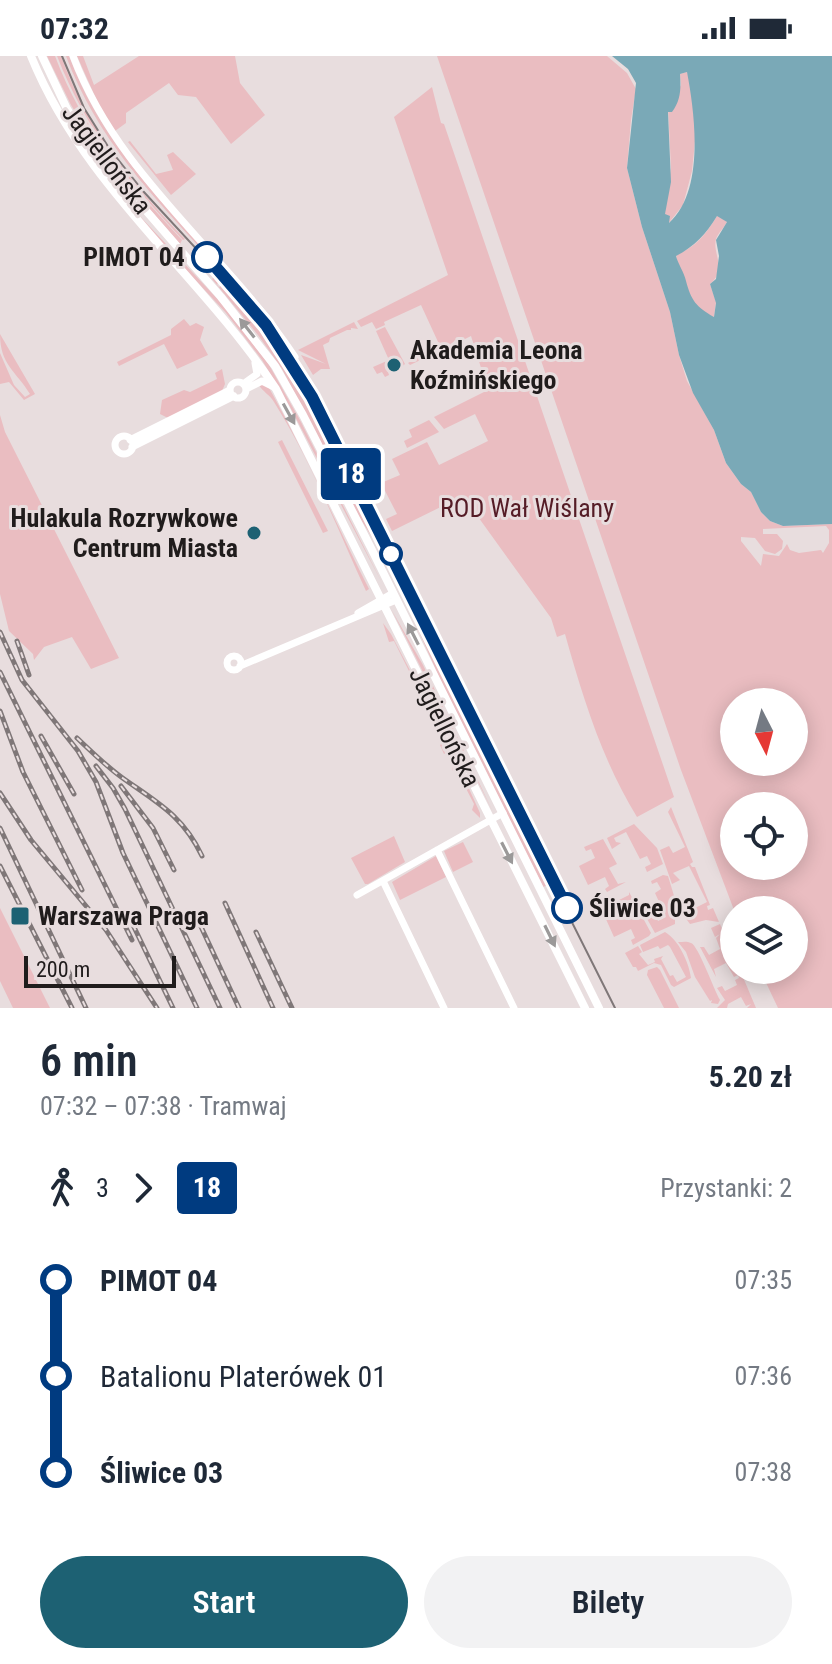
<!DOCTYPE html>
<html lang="pl">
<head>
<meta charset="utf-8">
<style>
	:root { --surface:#fff; --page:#f2f2f3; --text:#1f2937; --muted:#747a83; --accent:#1d6173 }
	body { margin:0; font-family:"Roboto Condensed",sans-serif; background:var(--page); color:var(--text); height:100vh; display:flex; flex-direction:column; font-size:30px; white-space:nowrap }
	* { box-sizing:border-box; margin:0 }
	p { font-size:26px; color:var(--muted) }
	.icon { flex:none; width:44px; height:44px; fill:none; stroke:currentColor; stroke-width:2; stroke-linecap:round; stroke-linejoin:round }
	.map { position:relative; height:952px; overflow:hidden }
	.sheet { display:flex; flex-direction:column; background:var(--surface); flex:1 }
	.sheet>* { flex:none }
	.badge { padding:0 16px; border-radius:6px; font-size:28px; line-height:52px }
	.needle { width:52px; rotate:174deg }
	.fabs { position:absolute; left:720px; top:632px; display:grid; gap:16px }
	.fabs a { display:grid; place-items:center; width:88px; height:88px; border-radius:50%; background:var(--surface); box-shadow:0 4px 20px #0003; font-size:40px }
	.scale { position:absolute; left:24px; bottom:20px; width:152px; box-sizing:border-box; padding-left:8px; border:4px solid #201c1c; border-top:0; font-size:22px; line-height:28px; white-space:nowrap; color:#201c1c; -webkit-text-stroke:6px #e8ddde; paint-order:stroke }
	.map>.badge { position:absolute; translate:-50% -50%; box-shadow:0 0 0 4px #fff }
	.legs { display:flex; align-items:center; gap:12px; height:88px; padding:0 40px; font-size:26px }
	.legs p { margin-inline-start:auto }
	.summary { display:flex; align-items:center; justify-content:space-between; height:136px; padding:0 40px }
	h1 { font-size:44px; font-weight:600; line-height:60px }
	.primary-button { display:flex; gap:16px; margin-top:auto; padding:16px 40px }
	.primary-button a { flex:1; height:92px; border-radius:48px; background:var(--accent); color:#fff; font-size:32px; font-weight:600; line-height:92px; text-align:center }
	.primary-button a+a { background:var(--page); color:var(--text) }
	ul { padding:0 40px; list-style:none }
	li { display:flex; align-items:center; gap:28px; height:96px; font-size:30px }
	li i { display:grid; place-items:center; width:12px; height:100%; margin:0 10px; background:currentColor }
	li i::after { content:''; width:20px; height:20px; margin:-10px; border:6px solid; border-radius:50%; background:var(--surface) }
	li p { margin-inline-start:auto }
	li:first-child i { background:linear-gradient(#0000 50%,currentColor 0) }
	li:last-child i { background:linear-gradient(currentColor 50%,#0000 0) }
	.status { display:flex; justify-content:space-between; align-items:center; height:56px; padding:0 40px; background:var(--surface); direction:ltr }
	.status svg { height:22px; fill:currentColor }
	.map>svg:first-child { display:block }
	.green { fill:#eabdc1; fill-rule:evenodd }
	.water { fill:#7aa9b7; fill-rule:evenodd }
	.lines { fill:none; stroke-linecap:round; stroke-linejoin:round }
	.minor { stroke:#fff; stroke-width:7 }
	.major { stroke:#fff; stroke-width:8 }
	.tram { stroke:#7f7778; stroke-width:2 }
	.rail-casing { stroke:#7f7778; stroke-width:5 }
	.rail { stroke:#e8ddde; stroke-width:2; stroke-dasharray:6; stroke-linecap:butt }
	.oneway { fill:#9b9999 }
	.line-1-casing { stroke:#fff; stroke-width:18 }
	.line-1 { stroke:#003b80; stroke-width:12 }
	.stop-1-dot { fill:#fff; stroke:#003b80; stroke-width:4 }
	.poi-dot { fill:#1d6173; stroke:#e8ddde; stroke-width:3 }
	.labels { text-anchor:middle; stroke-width:6; stroke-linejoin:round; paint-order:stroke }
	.street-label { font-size:26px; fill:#201c1c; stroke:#e8ddde }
	.stop-label { font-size:26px; font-weight:bold; fill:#201c1c; stroke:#e8ddde; text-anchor:end }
	.poi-label { font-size:26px; font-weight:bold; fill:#201c1c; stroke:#e8ddde; text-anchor:start }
	.park-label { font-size:26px; fill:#551c26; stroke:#e8ddde }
</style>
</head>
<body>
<div class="status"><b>07:32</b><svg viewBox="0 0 49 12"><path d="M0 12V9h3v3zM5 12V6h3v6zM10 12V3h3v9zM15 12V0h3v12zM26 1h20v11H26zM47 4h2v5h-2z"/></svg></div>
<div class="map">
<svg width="832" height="952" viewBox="0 0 832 952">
	<rect width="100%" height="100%" fill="#e8ddde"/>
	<path class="green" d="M47 0H55C82 73 130 128 182 184L180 188 100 96 71 49Z
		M57 0H61C87 72 132 128 185 183L183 184C128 125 87 76 57 0Z
		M66 0H69C103 91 167 151 231 221L229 223C165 153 100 91 66 0Z
		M77 0H83L94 29 139 0H235L240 27 265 59 231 88 196 41 178 39 169 27 126 57V67L115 75 102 56Z
		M437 0H607L627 17 636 33 631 64 627 112 642 171 670 256 679 299 687 325 714 374 726 407 741 428 751 436 761 456 770 465 783 470 832 468V952H778L760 914H794V854H734L681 714ZM826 470 829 474V487L823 497 821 494 799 497 790 494 787 488 779 500 763 498 761 510 741 485V481L755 482 765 495 775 498 782 493 783 485 777 478H763V473ZM734 646H794V706H734ZM734 750H794V810H734Z
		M687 16 699 46 692 115 683 149 668 168 664 158 671 112 668 51 681 29 680 18Z
		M432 31 441 67 444 68 674 741 637 761C602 704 583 642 565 578L557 581 551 562 463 440 392 475 386 463 397 458 381 427 400 419 392 403 427 386 439 409 488 385 475 358 444 373 434 361 488 334 471 280 459 286 455 284 450 290 410 309 408 307 439 288 421 249 384 266 385 269 376 273 372 266 361 271 357 265 448 219 394 61Z
		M130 85 156 118 173 114 167 99 173 96 196 118 171 139 128 86Z
		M137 157 223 249 268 307 301 366 382 527 290 351 262 304 226 257 137 161Z
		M717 160H720L727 166C724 172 718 177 716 183 712 198 728 213 710 228L716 246 714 261 687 252 676 199C696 191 706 178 717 160Z
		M217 218C295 286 339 404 385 495L383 496 293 319 259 269Z
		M214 221 219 226 217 228 219 231 222 229C294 306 335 404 382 497L358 459 282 313 258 279 212 223Z
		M184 263 190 270 196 267 204 271 200 284 208 299 177 313 164 288 119 310 117 306 171 279V273Z
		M354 266 358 273 351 272V274H347L330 282 329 286 323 289 330 313H321L313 319 301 299 326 308 298 294Z
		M385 271 405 308 393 318 392 315 388 316 389 319 385 321 382 316 377 318 373 311 389 304 376 275Z
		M0 278 35 338 24 344 9 326 0 328V297L14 329 25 341 30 338C16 315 0 309 0 278Z
		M222 313 225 328 222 335 168 362 160 358 162 344 184 334 190 336 217 323 215 317Z
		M258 328 268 330C305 396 335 466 369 533L366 535C337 472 311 405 274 346 270 339 263 336 258 328Z
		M0 359 5 376 119 602 91 613 72 581 44 591 34 604 33 598 9 575 0 538Z
		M429 364 439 376 407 392 404 385 412 381 409 374Z
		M282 384 328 475 323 477 278 386Z
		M413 540C422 547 431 572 439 585L557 824 555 825Z
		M408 541 409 542 551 827 549 828 543 816Z
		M405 544 548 829 543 831 439 621Z
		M391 553 423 609 493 756 405 580Z
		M383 567 391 578 453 697 480 757V762L472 754 474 748 457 715H453L452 712 455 710 448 697 444 698 440 689 444 686 424 647 421 648 420 645 423 643 394 585 389 586Z
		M671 751 693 806 690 808 692 811H695L710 849 707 850 708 854 713 852 719 866 706 864 690 868 684 860 680 849 691 845 693 853 707 846 689 810 673 817 680 824 672 828 660 794 669 790 673 797 685 791 668 756Z
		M634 768 657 792 663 808 647 816 645 811 651 808 647 800 640 803 626 776 614 782 616 786 621 787 612 793 607 782Z
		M394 780 405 806 368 828H365L351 802Z
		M603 783 617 808 609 812 618 828 626 826 607 836 605 833 609 830 605 821 588 829 579 810 595 802 591 793 586 795 584 791Z
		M463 786 473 806 453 816 444 795Z
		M436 800 446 821 400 844 392 826Z
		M663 819 668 820 675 843V868L655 877 646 861 655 859 658 865 666 861 655 837 661 833 657 826 652 828 651 825Z
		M629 836 651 877 649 880 633 889 631 884 635 882 631 873 614 881 605 861 620 854 617 845 629 839Z
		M0 852 50 952H13L0 925Z
		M720 868 734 901V914H740L756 952H747L751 948 746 950 741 941 728 948 727 952H717L725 944 717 932 722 930 725 935 737 929 735 924 739 922 738 919 734 921 726 907 714 913 716 921 700 891H704L709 899 720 893 716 882 720 878 715 881 711 872Z
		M665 876C679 884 689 907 691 922L674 931 671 929 661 909 654 907 638 915 636 911H633L625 897 638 890 642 896 639 898 648 909 655 906 654 903 663 900 661 903 670 920 673 919 677 926 686 921 670 891 668 889 660 893 658 890 643 896 640 889Z
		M678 886C683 886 687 885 691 887 698 889 714 934 720 944L718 948 711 947 712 944 710 945 695 921 686 896Z
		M657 911 660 914 679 952H664L647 919 648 914Z"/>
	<path class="water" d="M612 0H832V468L783 470 770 465 761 456 751 436 741 428 726 407 714 374 693 337 679 299 670 256 642 171 627 112 636 27 628 13ZM687 16C695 58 705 135 669 167L670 160 665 158 671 126 668 56H672C681 44 681 32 680 18ZM717 160 727 166 716 184 719 200 716 223 710 228 716 247 714 261C696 251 691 244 686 225 684 216 678 208 676 200 695 190 706 178 717 160Z"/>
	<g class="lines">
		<path class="minor" d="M73 0C119 122 224 194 295 301
			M230 334a8 8 0 1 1 16 0a8 8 0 1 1-16 0Z
			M243 328 257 318 255 307
			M246 333 262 325 272 330
			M115 389a9 9 0 1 1 18 0a9 9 0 1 1-18 0Z
			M130 384 230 334
			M132 391 234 340
			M358 557 393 537
			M227 607a7 7 0 1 1 14 0a7 7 0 1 1-14 0Z
			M240 610 396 544
			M437 794 514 952
			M383 825 444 952
			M357 839 503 757"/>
		<path class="major" d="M31 0C85 133 199 216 276 333L585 952
			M42 0 67 53 96 97 221 241 275 310 303 359 371 492 599 952"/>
		<path class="tram" d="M62 0 84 52 109 92 143 135 248 249 295 315 615 952"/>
		<defs>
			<path id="rail" d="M0 576 22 624 78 695 96 726 123 797 197 952
				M17 585 29 619
				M0 616 132 884
				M0 655 23 716 82 834
				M41 680 74 738
				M77 682C92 696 107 711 124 723 158 747 183 760 202 800
				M96 710 113 732 125 753 220 952
				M121 730 153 772 174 814
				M0 737 31 784 106 874 157 952
				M0 772 86 952
				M0 810 72 952
				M225 847 273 952
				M196 860 239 952
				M133 869 173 952
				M256 876 292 952"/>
		</defs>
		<use href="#rail" class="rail-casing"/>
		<use href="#rail" class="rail"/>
	</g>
	<defs><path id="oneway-solid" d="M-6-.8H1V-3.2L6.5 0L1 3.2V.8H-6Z" transform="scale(2)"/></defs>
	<g class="oneway">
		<use href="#oneway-solid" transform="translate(247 272) rotate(-128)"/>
		<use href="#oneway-solid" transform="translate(289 358) rotate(61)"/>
		<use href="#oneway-solid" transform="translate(413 578) rotate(-117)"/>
		<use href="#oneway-solid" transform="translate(507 797) rotate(63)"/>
		<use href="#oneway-solid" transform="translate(550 880) rotate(64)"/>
	</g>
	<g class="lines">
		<defs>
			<path id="line-1" d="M207 201 266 269 312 341 567 852"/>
		</defs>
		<use href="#line-1" class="line-1-casing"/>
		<use href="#line-1" class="line-1"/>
	</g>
	<g class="stop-1-dot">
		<circle cx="207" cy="201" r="14"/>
		<circle cx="391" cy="498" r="10"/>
		<circle cx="567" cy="852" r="14"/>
	</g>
	<g class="poi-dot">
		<circle cx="394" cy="309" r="8"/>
		<circle cx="254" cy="477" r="8"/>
		<rect x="10" y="850" width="20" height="20" rx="4"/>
	</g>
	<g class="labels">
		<g class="street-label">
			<text transform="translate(107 103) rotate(53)" y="9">Jagiellońska</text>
			<text transform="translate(445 671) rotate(64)" y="9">Jagiellońska</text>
		</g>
		<g class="stop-label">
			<text x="185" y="210">PIMOT 04</text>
			<text x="589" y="861" text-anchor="start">Śliwice 03</text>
		</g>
		<g class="poi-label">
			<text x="410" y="303">Akademia Leona<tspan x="410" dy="30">Koźmińskiego</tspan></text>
			<text x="238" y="471" text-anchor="end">Hulakula Rozrywkowe<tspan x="238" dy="30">Centrum Miasta</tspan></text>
			<text x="38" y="869">Warszawa Praga</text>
		</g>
		<g class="park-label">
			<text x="527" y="461">ROD Wał Wiślany</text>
		</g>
	</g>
</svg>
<div class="fabs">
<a><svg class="needle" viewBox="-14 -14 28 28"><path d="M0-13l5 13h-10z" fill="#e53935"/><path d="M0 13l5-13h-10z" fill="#747a83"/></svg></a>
<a><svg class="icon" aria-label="locate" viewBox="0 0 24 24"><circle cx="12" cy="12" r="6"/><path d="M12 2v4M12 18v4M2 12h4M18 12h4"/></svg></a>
<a><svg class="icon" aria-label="layers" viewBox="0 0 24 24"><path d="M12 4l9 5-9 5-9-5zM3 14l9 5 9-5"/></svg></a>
</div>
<div class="scale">200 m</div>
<b class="badge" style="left:351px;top:418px;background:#003b80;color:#fff">18</b>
</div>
<section class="sheet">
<div class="summary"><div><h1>6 min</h1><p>07:32 – 07:38 · Tramwaj</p></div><b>5.20 zł</b></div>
<div class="legs"><svg class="icon" aria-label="walk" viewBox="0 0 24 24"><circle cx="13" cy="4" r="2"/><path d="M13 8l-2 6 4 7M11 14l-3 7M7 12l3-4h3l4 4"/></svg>3<svg class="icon" aria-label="forward" viewBox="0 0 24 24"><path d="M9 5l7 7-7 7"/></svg><b class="badge" style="background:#003b80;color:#fff">18</b><p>Przystanki: 2</p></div>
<ul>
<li><i style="color:#003b80"></i><b>PIMOT 04</b><p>07:35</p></li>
<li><i style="color:#003b80"></i><span>Batalionu Platerówek 01</span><p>07:36</p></li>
<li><i style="color:#003b80"></i><b>Śliwice 03</b><p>07:38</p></li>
</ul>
<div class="primary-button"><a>Start</a><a>Bilety</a></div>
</section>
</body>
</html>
